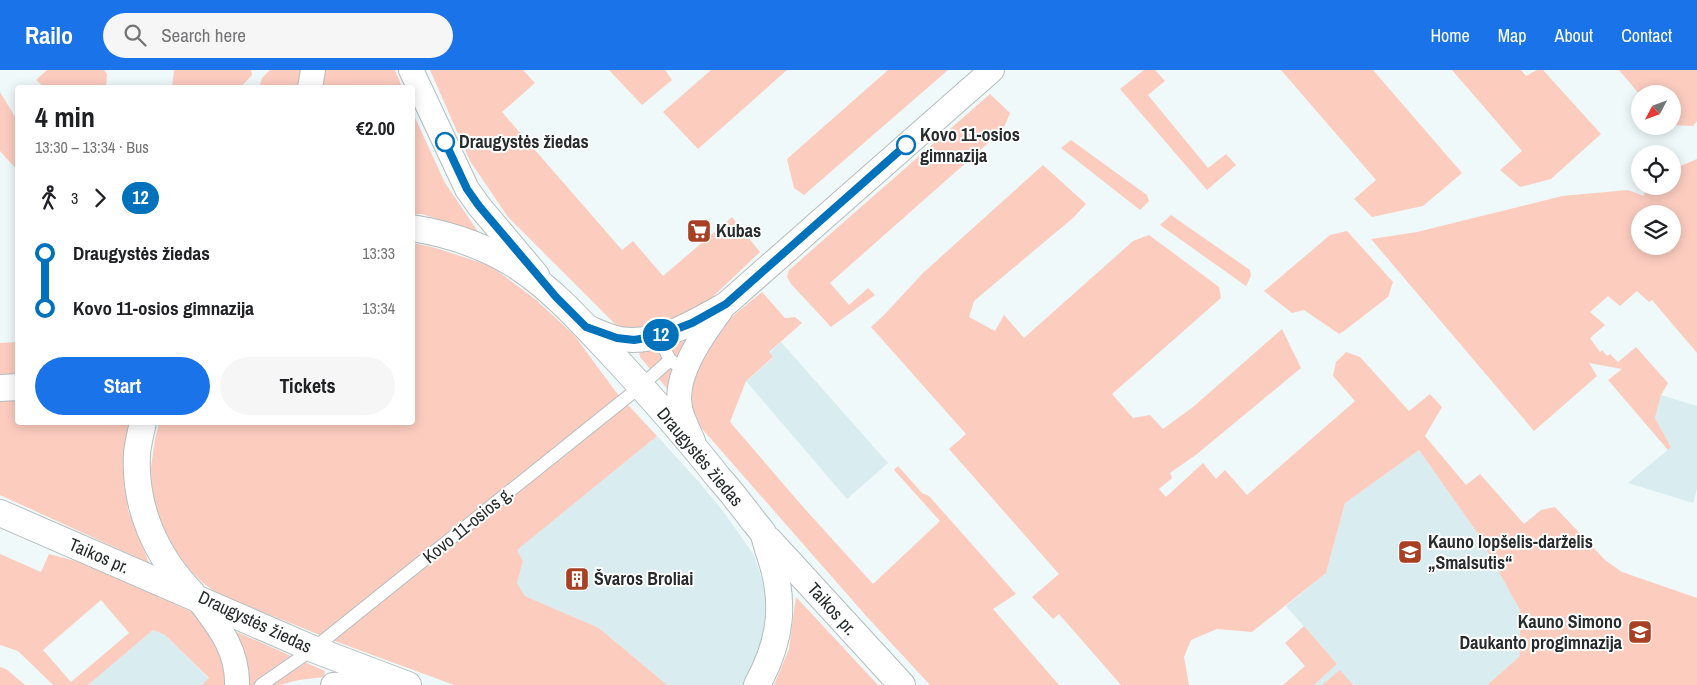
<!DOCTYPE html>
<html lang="en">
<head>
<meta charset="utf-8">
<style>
	:root { --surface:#fff; --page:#f6f6f6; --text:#202124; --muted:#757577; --accent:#1a73e8 }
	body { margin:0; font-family:"Archivo Narrow",sans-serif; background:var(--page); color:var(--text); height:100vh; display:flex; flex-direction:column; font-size:19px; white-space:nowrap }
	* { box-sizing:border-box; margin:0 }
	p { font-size:16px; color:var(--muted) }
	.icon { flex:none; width:28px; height:28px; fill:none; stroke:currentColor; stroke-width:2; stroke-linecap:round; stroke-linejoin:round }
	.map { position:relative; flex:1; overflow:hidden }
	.drawer { position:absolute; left:15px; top:15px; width:400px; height:340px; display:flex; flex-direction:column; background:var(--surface); border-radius:5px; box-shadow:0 2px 12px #0003 }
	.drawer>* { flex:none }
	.badge { padding:0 10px; border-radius:16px; font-size:18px; line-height:32px }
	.needle { width:32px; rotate:229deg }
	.controls { position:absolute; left:1631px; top:15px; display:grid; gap:10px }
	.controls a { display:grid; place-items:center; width:50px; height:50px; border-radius:50%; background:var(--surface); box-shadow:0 2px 12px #0003; font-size:25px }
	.map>.badge { position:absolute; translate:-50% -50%; box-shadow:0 0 0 2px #fff }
	.legs { display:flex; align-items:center; gap:8px; height:55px; padding:0 20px; font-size:16px }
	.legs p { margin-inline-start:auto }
	.headline { display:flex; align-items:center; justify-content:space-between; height:85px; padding:0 20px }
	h1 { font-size:28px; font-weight:700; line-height:38px }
	.cta { display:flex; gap:10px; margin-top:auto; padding:10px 20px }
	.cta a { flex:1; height:58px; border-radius:30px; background:var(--accent); color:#fff; font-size:20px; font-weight:700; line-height:58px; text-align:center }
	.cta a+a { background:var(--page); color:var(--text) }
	ul { padding:0 20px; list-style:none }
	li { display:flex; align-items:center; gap:18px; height:55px; font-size:19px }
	li i { display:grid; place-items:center; width:8px; height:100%; margin:0 6px; background:currentColor }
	li i::after { content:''; width:12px; height:12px; margin:-6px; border:4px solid; border-radius:50%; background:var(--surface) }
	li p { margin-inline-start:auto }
	li:first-child i { background:linear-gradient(#0000 50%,currentColor 0) }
	li:last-child i { background:linear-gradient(currentColor 50%,#0000 0) }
	header { display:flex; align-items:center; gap:30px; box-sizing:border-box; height:70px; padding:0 25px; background:var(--accent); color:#fff }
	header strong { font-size:24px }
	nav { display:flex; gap:28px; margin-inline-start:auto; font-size:18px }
	.search { width:350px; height:45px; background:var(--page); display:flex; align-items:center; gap:12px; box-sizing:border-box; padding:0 18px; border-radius:28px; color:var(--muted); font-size:19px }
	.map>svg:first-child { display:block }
	.built { fill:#d9ecef }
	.green { fill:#fcccbf; fill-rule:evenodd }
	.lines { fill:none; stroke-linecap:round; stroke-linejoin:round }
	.pedestrian-casing { stroke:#b4bdbe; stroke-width:14 }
	.secondary-casing { stroke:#b4bdbe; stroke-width:26 }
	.primary-casing { stroke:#b4bdbe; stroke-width:28 }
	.pedestrian { stroke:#fff; stroke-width:12 }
	.secondary { stroke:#fff; stroke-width:24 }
	.primary { stroke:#fff; stroke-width:26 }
	.line-1-casing { stroke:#fff; stroke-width:11 }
	.line-1 { stroke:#0072bc; stroke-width:8 }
	.stop-1-dot { fill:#fff; stroke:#0072bc; stroke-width:2.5 }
	.labels { text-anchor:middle; stroke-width:4; stroke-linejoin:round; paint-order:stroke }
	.stop-label { font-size:18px; font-weight:bold; fill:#272b2b; stroke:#fff; text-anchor:start }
	.poi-label { font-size:18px; font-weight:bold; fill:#272b2b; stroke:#fff; text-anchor:start }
	.street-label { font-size:18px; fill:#272b2b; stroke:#fff }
</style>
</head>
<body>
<header>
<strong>Railo</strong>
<div class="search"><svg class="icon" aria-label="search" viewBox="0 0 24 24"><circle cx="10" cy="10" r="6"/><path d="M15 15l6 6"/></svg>Search here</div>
<nav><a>Home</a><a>Map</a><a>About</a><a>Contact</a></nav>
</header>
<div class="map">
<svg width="1697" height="615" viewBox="0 0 1697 615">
	<rect width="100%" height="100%" fill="#eff9fa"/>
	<path class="built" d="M781 272 888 393 847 429 746 311 773 288 769 283Z
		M1661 325 1697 336V419L1693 433 1628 413 1671 377 1655 348Z
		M657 366 699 412 725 444 754 485 767 525 769 553 754 595 742 615H667L599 558 525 526 517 513 523 491 516 480Z
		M1419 380 1476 461 1520 540V586L1487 615H1314L1337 594 1286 536 1326 503 1345 433Z
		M153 560 165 565 209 609 202 615H88Z"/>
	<path class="green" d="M47 0H104L107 4 106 17H44L36 10Z
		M174 0H251L252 5 241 17H172Z
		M270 0H301L299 17 259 18 262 8Z
		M322 0H395L402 17 319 18Z
		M430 0H523L535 13 502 42 622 180 633 171 663 206 732 147 760 182 703 236 671 254 621 260 508 147 470 91Z
		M609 0H665L672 10 642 35Z
		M711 0H787L698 79 663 42Z
		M888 0H948L804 125 794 118 787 89Z
		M1144 0H1155L1165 11 1148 25 1208 98 1226 84 1236 95 1207 120 1120 19Z
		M1281 0H1373L1462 103 1423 136 1372 147 1354 129 1376 110Z
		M1452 0H1521L1526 6 1537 0H1543L1601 64 1551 109 1520 117 1500 100 1522 81Z
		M1619 0H1697V51L1693 56 1673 55 1672 24 1640 25Z
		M0 22 17 50V100L0 81Z
		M990 24 1010 43 1003 60 830 213 849 235 868 218 875 225 831 257 791 214 787 207 789 200Z
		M412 41 445 113 479 163 422 144H413Z
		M1071 70 1147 125 1149 131 1140 140 1061 78Z
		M1697 89V283L1652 230 1649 232 1637 221 1620 236 1608 226 1590 242 1605 255 1590 268 1600 282 1602 280 1607 286 1610 284 1618 292 1636 277 1668 313 1661 325 1655 348 1671 377 1668 380 1608 310 1622 299 1589 293 1597 306 1534 361 1371 169 1417 162 1562 126 1628 120 1644 126 1646 116H1672L1673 99ZM1640 144H1672V176H1640Z
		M1043 95 1086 134 1073 148 974 231 969 247 995 261 1004 245 1024 268 1133 171 1149 165 1219 217 1221 228 1112 324 1133 348 1150 345 1163 359 1193 337 1282 259 1301 298 1197 384 1170 403 1172 408 1159 419 1166 427 1203 393 1216 409 1225 400 1247 425 1355 331 1333 306 1336 292 1346 282 1360 287 1409 341 1430 324 1442 337 1425 366 1466 415 1480 404 1524 454 1541 440 1555 437 1605 490 1622 502 1697 528V615H1487L1520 586V540L1476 461 1419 380 1345 433 1326 503 1252 562 1217 559 1191 570 1184 587 1189 615H1121L1059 544 1053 549 1032 527 1059 504 949 379 966 364 871 257 884 245 923 203Z
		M1171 145 1250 200 1251 206 1246 216 1160 155Z
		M1347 161 1393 212 1388 227 1344 261 1339 264 1304 240 1292 243 1264 221 1330 165Z
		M413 173 436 178 491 196 535 229 574 265 616 322 657 366 517 480 523 491 517 513 525 526 599 558 667 615H454L340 573 218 524 203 513 188 498 176 481 162 456 152 427 151 397 155 369 159 353 412 352Z
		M762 222 785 248 795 247 802 253 769 282 773 287 746 311 730 352 804 438 873 514 940 451 894 400 898 396 922 423 929 426 1016 524 993 539 1059 615H930L868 548 697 353 691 339 690 313 717 259Z
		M693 262 670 322 640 287 639 280Z
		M17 272V307L0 309V273Z
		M17 330 18 352 129 353 124 395 128 440 149 493 0 425V331Z
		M0 484 41 502 49 484 87 494 196 544 224 581 228 615H202L209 608 165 565 153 560 88 615H53L18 581 0 575ZM101 530 129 563 71 612 43 580Z
		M796 527 878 615H774L789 579Z
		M1304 556 1337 594 1314 615H1283L1305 596 1285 573Z
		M237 562 325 601 324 607 299 610 279 615H247V593Z
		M0 597 6 599 25 615H0Z
		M1340 600 1353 615H1322Z"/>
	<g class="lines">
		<defs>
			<path id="pedestrian" d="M658 266 670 290 677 295
				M261 615 313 579 641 316 670 290"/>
			<path id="secondary" d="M411 0 467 119 479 136 537 205
				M310 18 313 0
				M587 257C597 261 609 267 620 269 658 275 694 252 726 234L992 0
				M693 371C689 362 684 352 681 342 671 308 702 266 721 240
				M198 529C218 556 238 579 237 615
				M333 615 399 612"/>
			<path id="primary" d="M412 158C449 164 483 175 515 195 554 220 585 256 617 290 652 328 686 366 718 407 729 419 739 432 749 445 753 451 759 457 763 463 766 470 767 478 770 485 786 533 781 571 757 615
				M0 318 18 317
				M143 352C141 362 138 373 137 383 134 436 155 485 192 523
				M0 443 313 579 408 615
				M769 470 902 615"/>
		</defs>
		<use href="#pedestrian" class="pedestrian-casing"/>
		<use href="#secondary" class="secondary-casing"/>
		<use href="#primary" class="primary-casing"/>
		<use href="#pedestrian" class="pedestrian"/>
		<use href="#secondary" class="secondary"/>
		<use href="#primary" class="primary"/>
	</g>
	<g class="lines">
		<defs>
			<path id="line-1" d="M445 72 467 119 479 136 556 227 586 257 617 268 634 270 658 266 692 253 726 234 906 75"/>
		</defs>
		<use href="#line-1" class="line-1-casing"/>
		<use href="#line-1" class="line-1"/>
	</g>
	<defs>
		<symbol id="supermarket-square" viewBox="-11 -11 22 22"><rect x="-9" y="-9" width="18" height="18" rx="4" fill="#a84023" stroke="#fff"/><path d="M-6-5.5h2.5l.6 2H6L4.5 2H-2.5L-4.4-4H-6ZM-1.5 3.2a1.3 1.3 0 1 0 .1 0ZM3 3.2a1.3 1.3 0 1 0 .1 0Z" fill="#fff"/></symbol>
		<symbol id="school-square" viewBox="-11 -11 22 22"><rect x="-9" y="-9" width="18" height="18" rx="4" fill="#a84023" stroke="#fff"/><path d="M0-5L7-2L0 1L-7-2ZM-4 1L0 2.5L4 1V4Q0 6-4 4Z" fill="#fff"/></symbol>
		<symbol id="building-square" viewBox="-11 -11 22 22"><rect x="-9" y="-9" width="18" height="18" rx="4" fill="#a84023" stroke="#fff"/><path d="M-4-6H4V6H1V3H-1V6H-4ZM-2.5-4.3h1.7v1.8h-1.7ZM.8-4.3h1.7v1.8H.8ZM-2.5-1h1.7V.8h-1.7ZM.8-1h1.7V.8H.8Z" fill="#fff"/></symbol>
	</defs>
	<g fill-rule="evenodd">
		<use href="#supermarket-square" x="685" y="147" width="28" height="28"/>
		<use href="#school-square" x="1396" y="468" width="28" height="28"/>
		<use href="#building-square" x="563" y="495" width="28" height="28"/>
		<use href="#school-square" x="1626" y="548" width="28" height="28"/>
	</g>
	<g class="stop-1-dot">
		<circle cx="445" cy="72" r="9"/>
		<circle cx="906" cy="75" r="9"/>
	</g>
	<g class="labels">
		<g class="stop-label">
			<text x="920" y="71">Kovo 11-osios<tspan x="920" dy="21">gimnazija</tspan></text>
			<text x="459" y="78">Draugystės žiedas</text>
		</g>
		<g class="poi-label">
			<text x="716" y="167">Kubas</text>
			<text x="1428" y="478">Kauno lopšelis-darželis<tspan x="1428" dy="21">„Smalsutis“</tspan></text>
			<text x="594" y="515">Švaros Broliai</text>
			<text x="1622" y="558" text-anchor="end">Kauno Simono<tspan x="1622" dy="21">Daukanto progimnazija</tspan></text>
		</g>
		<g class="street-label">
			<text transform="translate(700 387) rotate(50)" y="6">Draugystės žiedas</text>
			<text transform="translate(468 455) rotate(-39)" y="6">Kovo 11-osios g.</text>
			<text transform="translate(99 486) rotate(23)" y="6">Taikos pr.</text>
			<text transform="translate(832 539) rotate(48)" y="6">Taikos pr.</text>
			<text transform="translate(255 552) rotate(25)" y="6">Draugystės žiedas</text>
		</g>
	</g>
</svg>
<div class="controls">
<a><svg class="needle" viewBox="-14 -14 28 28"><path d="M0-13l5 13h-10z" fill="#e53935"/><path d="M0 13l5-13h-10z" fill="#757577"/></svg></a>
<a><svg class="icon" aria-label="locate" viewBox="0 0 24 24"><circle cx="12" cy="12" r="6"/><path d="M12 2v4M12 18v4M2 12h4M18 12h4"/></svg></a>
<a><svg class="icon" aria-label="layers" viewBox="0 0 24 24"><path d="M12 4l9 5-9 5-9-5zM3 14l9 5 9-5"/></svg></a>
</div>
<b class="badge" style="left:661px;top:265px;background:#0072bc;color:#fff">12</b>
<section class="drawer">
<div class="headline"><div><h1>4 min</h1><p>13:30 – 13:34 · Bus</p></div><b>€2.00</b></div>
<div class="legs"><svg class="icon" aria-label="walk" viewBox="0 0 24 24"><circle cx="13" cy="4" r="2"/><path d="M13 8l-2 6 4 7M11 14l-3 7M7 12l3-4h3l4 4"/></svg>3<svg class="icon" aria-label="forward" viewBox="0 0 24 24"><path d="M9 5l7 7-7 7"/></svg><b class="badge" style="background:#0072bc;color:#fff">12</b></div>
<ul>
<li><i style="color:#0072bc"></i><b>Draugystės žiedas</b><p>13:33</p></li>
<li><i style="color:#0072bc"></i><b>Kovo 11-osios gimnazija</b><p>13:34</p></li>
</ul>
<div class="cta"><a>Start</a><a>Tickets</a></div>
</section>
</div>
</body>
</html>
